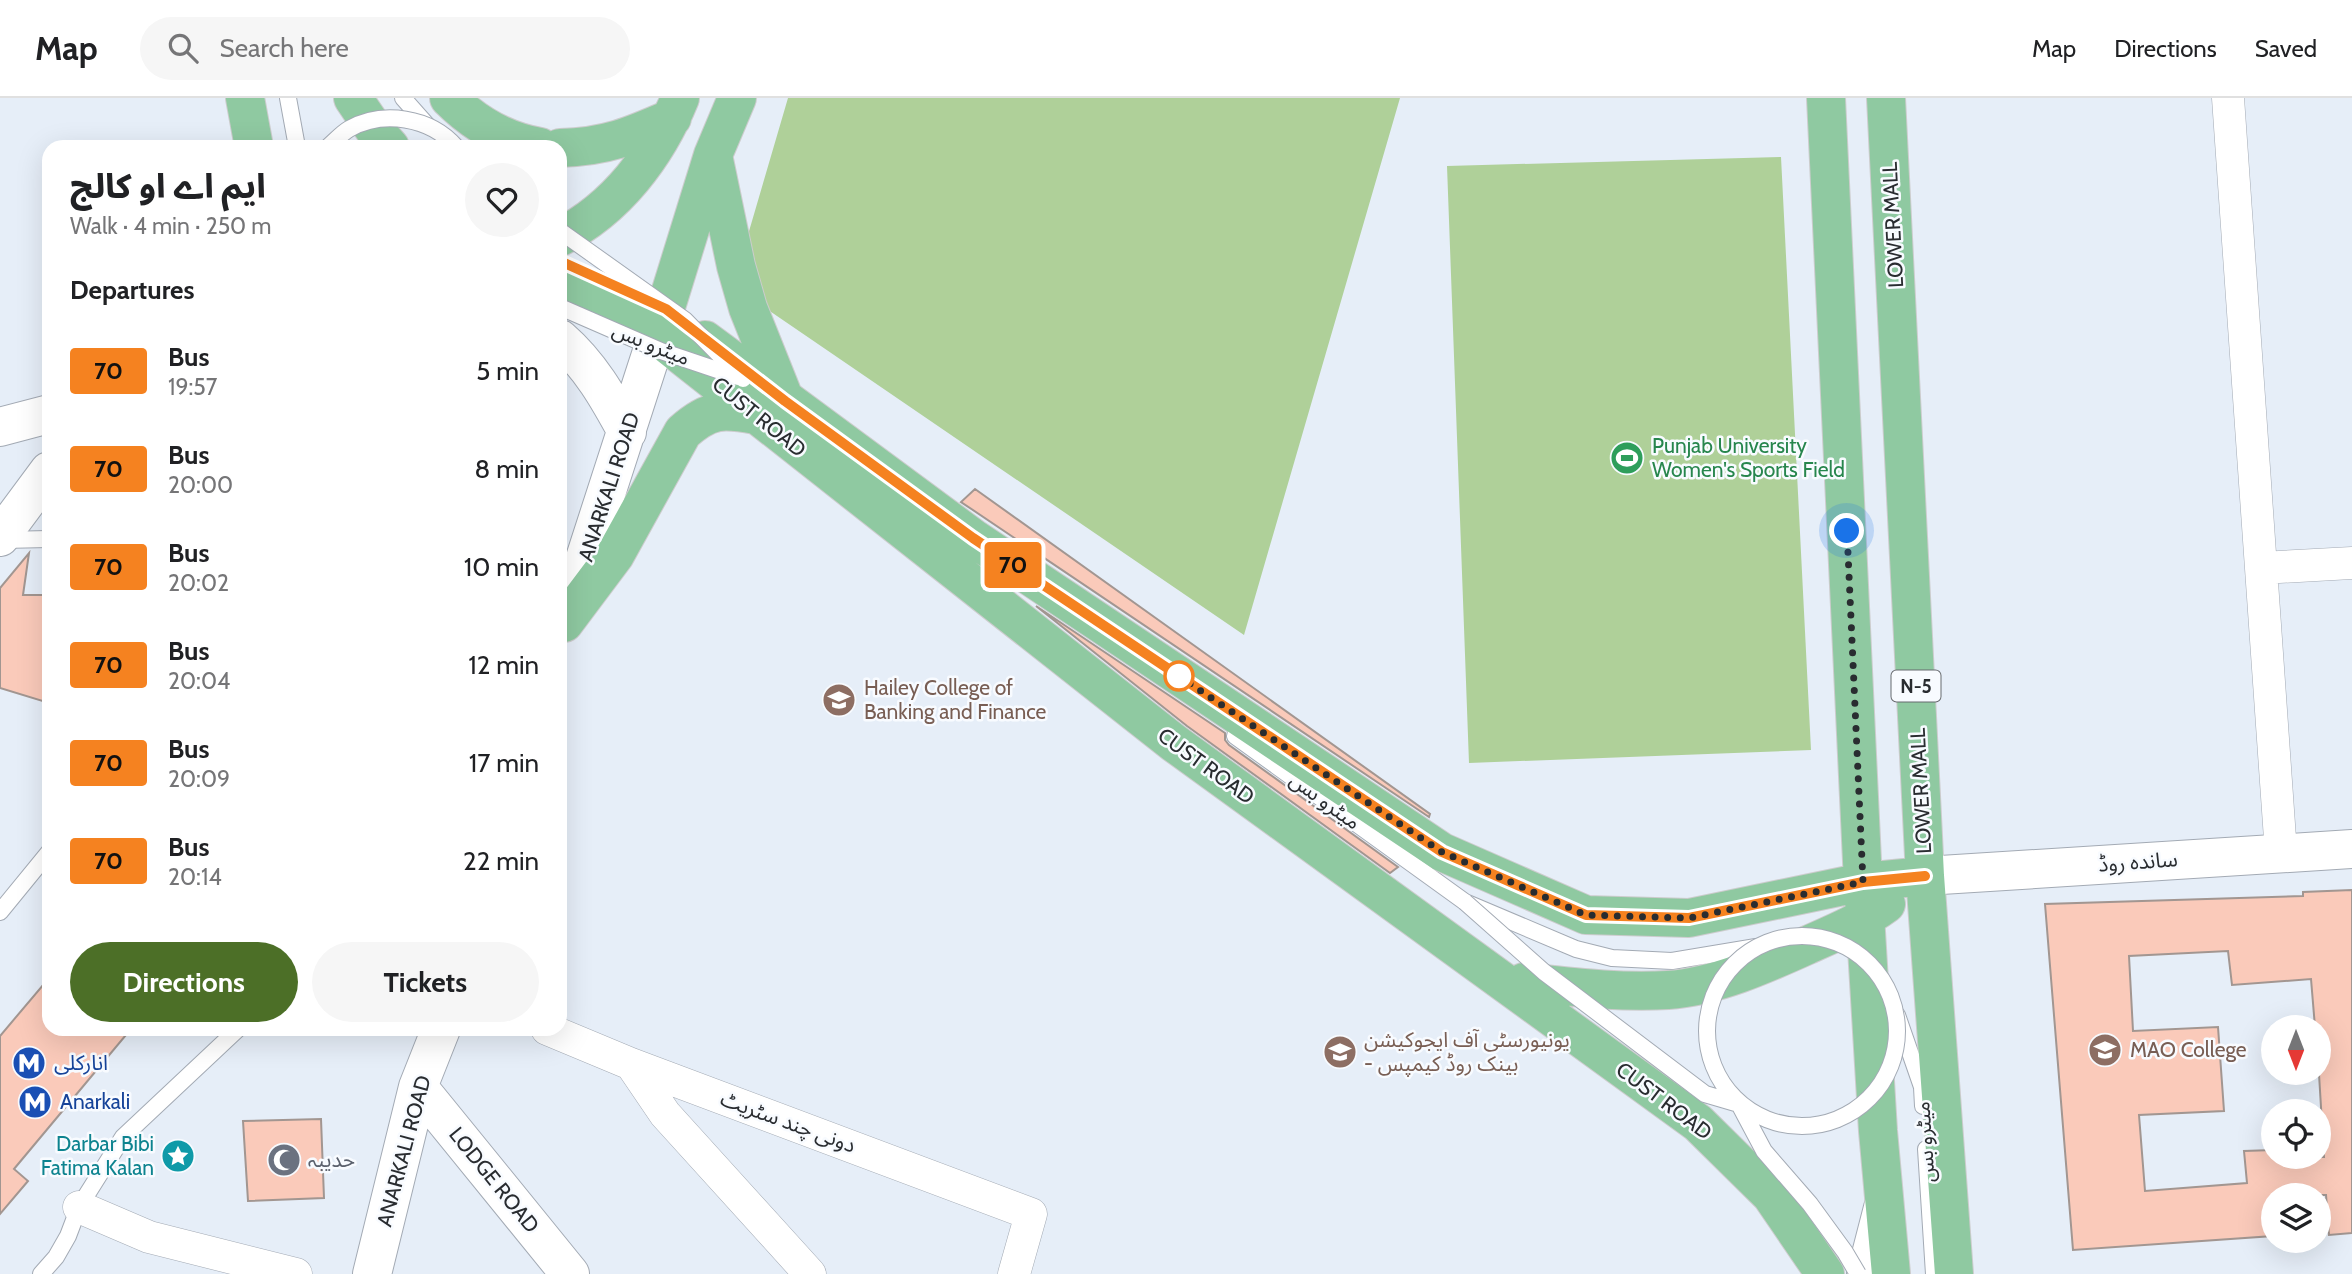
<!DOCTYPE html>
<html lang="en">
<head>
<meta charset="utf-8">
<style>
	:root { --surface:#fff; --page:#f6f6f6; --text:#202124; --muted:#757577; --line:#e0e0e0; --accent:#4c6f27 }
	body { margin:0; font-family:Cabin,"Noto Sans Arabic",sans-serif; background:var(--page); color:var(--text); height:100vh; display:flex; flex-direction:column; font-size:26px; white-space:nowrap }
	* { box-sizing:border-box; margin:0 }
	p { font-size:23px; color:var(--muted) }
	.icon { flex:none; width:38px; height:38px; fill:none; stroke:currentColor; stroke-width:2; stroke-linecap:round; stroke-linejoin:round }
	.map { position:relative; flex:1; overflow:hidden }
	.sheet { position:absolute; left:42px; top:42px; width:525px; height:896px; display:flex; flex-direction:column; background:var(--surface); border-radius:21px; box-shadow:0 7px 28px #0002 }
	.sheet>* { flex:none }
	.badge { padding:0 14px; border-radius:5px; font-size:24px; line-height:46px }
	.needle { width:46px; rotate:180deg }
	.fabs { position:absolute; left:2261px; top:917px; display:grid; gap:14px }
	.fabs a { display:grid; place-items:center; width:70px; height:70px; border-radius:50%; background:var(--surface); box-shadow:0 7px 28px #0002; font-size:35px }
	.you { position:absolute; width:35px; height:35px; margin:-18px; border:5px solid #fff; border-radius:50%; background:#1a73e8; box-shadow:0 0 0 10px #1a73e833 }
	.map>.badge { position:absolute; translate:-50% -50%; box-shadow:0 0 0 4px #fff }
	h2 { padding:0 28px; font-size:26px; line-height:63px }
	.round { display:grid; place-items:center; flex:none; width:74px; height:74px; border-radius:37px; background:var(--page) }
	.headline { display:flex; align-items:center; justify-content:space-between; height:119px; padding:0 28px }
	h1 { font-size:33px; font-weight:800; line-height:52px }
	.action { display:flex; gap:14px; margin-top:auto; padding:14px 28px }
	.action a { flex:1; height:80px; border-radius:42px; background:var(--accent); color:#fff; font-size:28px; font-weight:800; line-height:80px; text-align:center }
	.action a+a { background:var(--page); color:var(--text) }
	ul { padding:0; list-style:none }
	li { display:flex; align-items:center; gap:21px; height:98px; padding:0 28px }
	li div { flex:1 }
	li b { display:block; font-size:26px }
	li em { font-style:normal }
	li .badge { min-width:77px; font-weight:700; text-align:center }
	header { display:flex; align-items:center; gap:42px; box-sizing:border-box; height:98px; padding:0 35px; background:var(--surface); border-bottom:2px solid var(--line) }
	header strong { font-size:33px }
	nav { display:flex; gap:38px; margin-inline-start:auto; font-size:24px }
	.search { width:490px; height:63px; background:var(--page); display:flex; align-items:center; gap:18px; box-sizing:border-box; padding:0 24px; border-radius:38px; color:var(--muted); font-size:26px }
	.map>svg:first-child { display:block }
	.pitch { fill:#afd099 }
	.building { fill:#facaba; stroke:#a29691; stroke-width:2; fill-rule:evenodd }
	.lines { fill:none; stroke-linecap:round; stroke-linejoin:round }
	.lane-casing { stroke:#a3aab4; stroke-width:18 }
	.street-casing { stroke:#a3aab4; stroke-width:33 }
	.secondary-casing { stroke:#a3aab4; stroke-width:40 }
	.primary-casing { stroke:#cccccd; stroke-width:40 }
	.lane { stroke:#fff; stroke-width:16 }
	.street { stroke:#fff; stroke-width:32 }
	.secondary { stroke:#fff; stroke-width:38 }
	.primary { stroke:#8fc9a1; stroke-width:38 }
	.lane-bridge-casing { stroke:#a3aab4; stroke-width:18; stroke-linecap:butt }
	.lane-bridge { stroke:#fff; stroke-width:16 }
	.line-casing { stroke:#fff; stroke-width:16 }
	.line { stroke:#f58220; stroke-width:10 }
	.walk { stroke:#292c30; stroke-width:7; stroke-dasharray:0 12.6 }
	.stop-dot { fill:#fff; stroke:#f58220; stroke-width:3.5 }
	.labels { text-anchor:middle; stroke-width:5; stroke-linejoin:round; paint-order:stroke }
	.shield { fill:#f8fbff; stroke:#676a6e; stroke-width:2 }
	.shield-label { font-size:19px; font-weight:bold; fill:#292c30 }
	.street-label { font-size:21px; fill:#292c30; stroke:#f8fbff }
	.leisure-label { font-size:21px; fill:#27864d; stroke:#f8fbff; text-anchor:start }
	.education-label { font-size:21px; fill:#785e54; stroke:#f8fbff; text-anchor:start }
	.transit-label { font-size:21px; fill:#164399; stroke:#f8fbff; text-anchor:start }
	.culture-label { font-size:21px; fill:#0d838f; stroke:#f8fbff; text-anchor:end }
	.worship-label { font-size:21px; fill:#5b616d; stroke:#f8fbff; text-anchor:start }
</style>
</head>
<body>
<header>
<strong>Map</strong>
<div class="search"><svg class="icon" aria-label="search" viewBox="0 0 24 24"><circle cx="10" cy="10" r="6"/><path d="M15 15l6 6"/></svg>Search here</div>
<nav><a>Map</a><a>Directions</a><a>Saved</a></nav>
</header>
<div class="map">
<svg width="2352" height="1176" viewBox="0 0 2352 1176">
	<rect width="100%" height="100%" fill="#e6eef8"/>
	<path class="pitch" d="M788 0H1400L1244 537 733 188Z
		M1781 59 1811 652 1469 665 1447 68Z"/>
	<path class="building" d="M975 391 1430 716 1429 719 961 404Z
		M29 455 23 497H49V605L0 590V490Z
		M1036 508 1225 635V642L1229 647 1398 769 1390 775 1187 628Z
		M2352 792V1135L2329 1137 2326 1097H2273V1138L2073 1152 2045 806 2303 798V794ZM2228 853 2232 887 2311 881 2315 929H2319V976L2324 1059H2273V1052L2244 1053 2247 1085 2145 1093 2139 1017 2224 1013 2218 929 2133 933 2129 858Z
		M49 880V931H131L14 1071 28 1083 0 1116V938Z
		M321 1021 324 1100 248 1103 243 1023Z"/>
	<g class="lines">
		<defs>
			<path id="lane" d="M288 0 297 49
				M403 0 427 27
				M2 442 49 441
				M1235 638 1465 804 1576 851 1612 860 1672 863 1756 849
				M0 814 49 754
				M1897 917 1922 989 1923 1008
				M1926 1051 1934 1176
				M41 1176 56 1159 68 1138 79 1109 123 1039 238 931"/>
			<path id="street" d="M2228 0 2281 755
				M2261 470 2352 465
				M547 931 631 966 1031 1116 1014 1176
				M631 966 665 1016 810 1176
				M79 1109 149 1139 296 1176"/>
			<path id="secondary" d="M560 241C590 267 608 299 627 334
				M0 329 49 316
				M0 439 49 373
				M566 519 657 238
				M1925 778 2352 751
				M418 989 570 1176
				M372 1176 418 989 441 931
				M1866 1176 1883 1110"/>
			<path id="primary" d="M245 0 254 49
				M353 0 374 31 390 49
				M449 0C474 25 505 43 540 49
				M1826 0 1863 784 1878 1033 1891 1176
				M1886 0 1925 778 1954 1176
				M560 50C606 49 631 38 672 20
				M713 57 736 168 748 210 784 300
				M560 139C616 111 657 57 680 0
				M560 192 611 212 657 238 1174 645 1698 1025 1771 1097 1825 1176
				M657 238 713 57 737 0
				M705 242 973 440 1442 754 1586 817 1689 820 1863 784 1925 778
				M564 525 615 457 683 334C710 310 723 311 756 317
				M1524 884C1572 889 1621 895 1668 892 1716 889 1768 865 1810 846 1837 834 1863 823 1886 806"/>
		</defs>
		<use href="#lane" class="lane-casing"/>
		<use href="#street" class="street-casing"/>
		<use href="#secondary" class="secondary-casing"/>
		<use href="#primary" class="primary-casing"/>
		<use href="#lane" class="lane"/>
		<use href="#street" class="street"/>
		<use href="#secondary" class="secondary"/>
		<use href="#primary" class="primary"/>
		<defs>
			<path id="lane-bridge" d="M328 49C335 43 342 35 349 31 383 12 430 19 456 49
				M560 133 685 222 743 281
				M560 209 661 253 738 279
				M1465 804 1544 874 1705 996 1739 1006 1764 1053 1810 1106 1845 1154 1858 1176
				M1707 933a95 95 0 1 1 190 0a95 95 0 1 1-190 0Z"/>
		</defs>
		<use href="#lane-bridge" class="lane-bridge-casing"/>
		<use href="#lane-bridge" class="lane-bridge"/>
	</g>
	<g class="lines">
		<defs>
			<path id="line" d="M560 163 666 211 785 303 973 440 1442 754 1586 817 1689 820 1863 784 1925 778"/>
		</defs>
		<use href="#line" class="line-casing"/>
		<use href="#line" class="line"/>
		<path class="walk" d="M1179 578 1174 575 1442 754 1586 817 1689 820 1863 784 1847 433"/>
	</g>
	<defs>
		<symbol id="stadium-disc" viewBox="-11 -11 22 22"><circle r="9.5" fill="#2e9e5b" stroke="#f8fbff"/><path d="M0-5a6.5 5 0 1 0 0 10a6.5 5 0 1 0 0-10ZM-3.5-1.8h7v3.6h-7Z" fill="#fff"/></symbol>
		<symbol id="university-disc" viewBox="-11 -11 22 22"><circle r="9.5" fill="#8d6e63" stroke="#f8fbff"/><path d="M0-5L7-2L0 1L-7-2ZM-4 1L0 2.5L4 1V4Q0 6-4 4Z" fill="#fff"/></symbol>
		<symbol id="metro-disc" viewBox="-11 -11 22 22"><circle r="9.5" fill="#1a4fb4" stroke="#f8fbff"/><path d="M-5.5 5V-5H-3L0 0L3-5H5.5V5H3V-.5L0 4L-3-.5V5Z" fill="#fff"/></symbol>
		<symbol id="sight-disc" viewBox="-11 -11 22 22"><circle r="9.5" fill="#0f9aa8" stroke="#f8fbff"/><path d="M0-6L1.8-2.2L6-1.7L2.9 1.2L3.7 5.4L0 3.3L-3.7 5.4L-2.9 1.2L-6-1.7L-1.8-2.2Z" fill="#fff"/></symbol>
		<symbol id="mosque-disc" viewBox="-11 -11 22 22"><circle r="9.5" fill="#6b7280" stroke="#f8fbff"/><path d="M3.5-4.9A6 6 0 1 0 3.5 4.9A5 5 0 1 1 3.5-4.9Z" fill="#fff"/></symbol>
	</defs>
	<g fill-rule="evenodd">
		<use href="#stadium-disc" x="1608" y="341" width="38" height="38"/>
		<use href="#university-disc" x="820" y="583" width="38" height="38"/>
		<use href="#university-disc" x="2086" y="933" width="38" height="38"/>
		<use href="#university-disc" x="1321" y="935" width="38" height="38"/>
		<use href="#metro-disc" x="10" y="946" width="38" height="38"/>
		<use href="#metro-disc" x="16" y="985" width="38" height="38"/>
		<use href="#sight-disc" x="159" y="1039" width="38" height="38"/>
		<use href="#mosque-disc" x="265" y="1043" width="38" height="38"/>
	</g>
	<circle class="stop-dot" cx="1179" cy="578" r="14"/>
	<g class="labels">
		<rect class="shield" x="1891.5" y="572.5" width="49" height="31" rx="5"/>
		<g class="shield-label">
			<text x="1916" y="595">N-5</text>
		</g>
		<g class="street-label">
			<text transform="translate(1893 127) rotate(-93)" y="7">LOWER MALL</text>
			<text transform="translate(651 246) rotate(22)" y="7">میٹرو بس</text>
			<text transform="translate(759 319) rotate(39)" y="7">CUST ROAD</text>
			<text transform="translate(609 389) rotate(-72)" y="7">ANARKALI ROAD</text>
			<text transform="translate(1206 668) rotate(36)" y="7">CUST ROAD</text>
			<text transform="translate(1921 693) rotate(-93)" y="7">LOWER MALL</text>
			<text transform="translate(1325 703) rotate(36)" y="7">میٹرو بس</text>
			<text transform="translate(2138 764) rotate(-4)" y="7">ساندہ روڈ</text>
			<text transform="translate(1664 1003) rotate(37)" y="7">CUST ROAD</text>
			<text transform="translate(788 1024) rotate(20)" y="7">دونی چند سٹریٹ</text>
			<text transform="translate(1925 1044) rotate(-94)" y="7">میٹرو بس</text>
			<text transform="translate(404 1053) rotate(-75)" y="7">ANARKALI ROAD</text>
			<text transform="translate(494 1082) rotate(51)" y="7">LODGE ROAD</text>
		</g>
		<g class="leisure-label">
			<text x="1652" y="355">Punjab University<tspan x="1652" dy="24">Women's Sports Field</tspan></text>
		</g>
		<g class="education-label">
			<text x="864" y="597">Hailey College of<tspan x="864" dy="24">Banking and Finance</tspan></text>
			<text x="1364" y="949">یونیورسٹی آف ایجوکیشن<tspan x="1364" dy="24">- بینک روڈ کیمپس</tspan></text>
			<text x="2130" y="959">MAO College</text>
		</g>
		<g class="transit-label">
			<text x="54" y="972">انارکلی</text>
			<text x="60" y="1011">Anarkali</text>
		</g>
		<g class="culture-label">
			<text x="154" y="1053">Darbar Bibi<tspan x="154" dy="24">Fatima Kalan</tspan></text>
		</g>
		<g class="worship-label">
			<text x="308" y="1069">حدیبہ</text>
		</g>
	</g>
</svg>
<div class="fabs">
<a><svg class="needle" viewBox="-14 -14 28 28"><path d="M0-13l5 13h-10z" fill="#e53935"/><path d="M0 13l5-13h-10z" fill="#757577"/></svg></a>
<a><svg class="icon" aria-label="locate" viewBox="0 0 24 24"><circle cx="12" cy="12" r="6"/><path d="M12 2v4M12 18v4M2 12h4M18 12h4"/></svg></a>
<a><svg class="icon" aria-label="layers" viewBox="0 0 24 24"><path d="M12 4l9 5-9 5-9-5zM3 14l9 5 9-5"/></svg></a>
</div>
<div class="you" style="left:1847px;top:433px"></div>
<b class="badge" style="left:1013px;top:467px;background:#f58220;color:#111">70</b>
<section class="sheet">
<div class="headline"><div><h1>ایم اے او کالج</h1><p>Walk · 4 min · 250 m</p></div><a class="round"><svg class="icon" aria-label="heart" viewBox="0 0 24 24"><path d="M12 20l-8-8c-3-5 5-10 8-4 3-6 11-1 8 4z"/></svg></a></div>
<h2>Departures</h2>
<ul>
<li><span class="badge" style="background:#f58220;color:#111">70</span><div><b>Bus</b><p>19:57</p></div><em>5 min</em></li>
<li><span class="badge" style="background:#f58220;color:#111">70</span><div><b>Bus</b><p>20:00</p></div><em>8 min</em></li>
<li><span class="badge" style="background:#f58220;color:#111">70</span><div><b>Bus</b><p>20:02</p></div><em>10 min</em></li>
<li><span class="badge" style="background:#f58220;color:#111">70</span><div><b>Bus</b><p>20:04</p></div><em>12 min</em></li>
<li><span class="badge" style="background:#f58220;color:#111">70</span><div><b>Bus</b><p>20:09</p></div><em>17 min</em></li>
<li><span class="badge" style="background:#f58220;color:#111">70</span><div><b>Bus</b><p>20:14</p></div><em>22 min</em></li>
</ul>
<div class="action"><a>Directions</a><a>Tickets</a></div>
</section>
</div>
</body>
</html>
